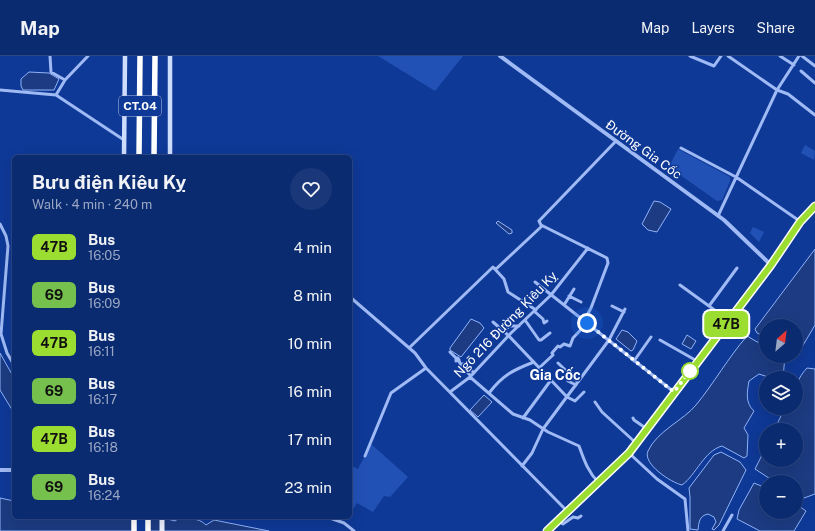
<!DOCTYPE html>
<html lang="en">
<head>
<meta charset="utf-8">
<style>
	:root { --surface:#0b2b71; --page:#193779; --text:#f1f3f6; --muted:#9aa7c3; --line:#2b4784 }
	body { margin:0; font-family:"Public Sans",sans-serif; background:var(--page); color:var(--text); height:100vh; display:flex; flex-direction:column; font-size:15px; white-space:nowrap }
	* { box-sizing:border-box; margin:0 }
	p { font-size:13px; color:var(--muted) }
	.icon { flex:none; width:22px; height:22px; fill:none; stroke:currentColor; stroke-width:2; stroke-linecap:round; stroke-linejoin:round }
	.map { position:relative; flex:1; overflow:hidden }
	.sheet { position:absolute; left:12px; top:99px; width:340px; height:364px; display:flex; flex-direction:column; background:var(--surface); border-radius:6px; box-shadow:0 4px 16px #0002,0 0 0 1px var(--line) }
	.sheet>* { flex:none }
	.badge { padding:0 8px; border-radius:6px; font-size:14px; line-height:26px }
	.needle { width:26px; rotate:28deg }
	.controls { position:absolute; left:759px; top:263px; display:grid; gap:8px }
	.controls a { display:grid; place-items:center; width:44px; height:44px; border-radius:50%; background:var(--surface); box-shadow:0 4px 16px #0002,0 0 0 1px var(--line); font-size:20px }
	.you { position:absolute; width:20px; height:20px; margin:-10px; border:3px solid #fff; border-radius:50%; background:#1a73e8; box-shadow:0 0 0 6px #1a73e833 }
	.map>.badge { position:absolute; translate:-50% -50%; box-shadow:0 0 0 2px #fff }
	.round { display:grid; place-items:center; flex:none; width:42px; height:42px; border-radius:21px; background:var(--page) }
	.overview { display:flex; align-items:center; justify-content:space-between; height:68px; padding:0 20px }
	h1 { font-size:19px; font-weight:700; line-height:30px }
	ul { padding:0; list-style:none }
	li { display:flex; align-items:center; gap:12px; height:48px; padding:0 20px }
	li div { flex:1 }
	li b { display:block; font-size:15px }
	li em { font-style:normal }
	li .badge { min-width:44px; font-weight:700; text-align:center }
	header { display:flex; align-items:center; gap:24px; box-sizing:border-box; height:56px; padding:0 20px; background:var(--surface); border-bottom:1px solid var(--line) }
	header strong { font-size:19px }
	nav { display:flex; gap:22px; margin-inline-start:auto; font-size:14px }
	.map>svg:first-child { display:block }
	.green { fill:#2251b6 }
	.water { fill:#1c3b82; stroke:#90b3f8 }
	.pier { fill:#0f3997 }
	.lines { fill:none; stroke-linecap:round; stroke-linejoin:round }
	.minor { stroke:#9fbaf4; stroke-width:3 }
	.tertiary { stroke:#9fbaf4; stroke-width:4 }
	.secondary { stroke:#cfddfd; stroke-width:4.5 }
	.primary { stroke:#ecf1ff; stroke-width:5 }
	.motorway { stroke:#fff; stroke-width:5.5 }
	.line-casing { stroke:#fff; stroke-width:9 }
	.line { stroke:#9cdd31; stroke-width:6 }
	.walk { stroke:#fff; stroke-width:4; stroke-dasharray:0 7.2 }
	.stop-dot { fill:#fff; stroke:#9cdd31; stroke-width:2 }
	.labels { text-anchor:middle; stroke-width:3; stroke-linejoin:round; paint-order:stroke }
	.shield { fill:#0f3997; stroke:#b7c4e0; stroke-width:1 }
	.shield-label { font-size:12px; font-weight:bold; fill:#fff }
	.street-label { font-size:13px; fill:#fff; stroke:#0f3997 }
	.neighbourhood-label { font-size:14px; font-weight:bold; fill:#fff; stroke:#0f3997 }
</style>
</head>
<body>
<header>
<strong>Map</strong>
<nav><a>Map</a><a>Layers</a><a>Share</a></nav>
</header>
<div class="map">
<svg width="815" height="475" viewBox="0 0 815 475">
	<rect width="100%" height="100%" fill="#0f3997"/>
	<path class="green" d="M378 0H463L435 35Z
		M805 89 815 95 814 104 801 97Z
		M678 93 730 121V125L722 144 717 145 669 111Z
		M753 171 764 176 759 186 750 177Z
		M371 388 408 421 390 441 384 440 373 456 357 447 353 453 350 452V409L358 413Z"/>
	<path class="water" d="M29 16 49 17 59 23 54 34H23L21 30V23Z
		M654 145 660 146 671 153 657 176 648 174 642 168Z
		M498 165 512 174V177L509 178 496 167Z
		M815 193V269L802 291 796 295V270H766V281L757 277 755 273Z
		M471 263 480 267 484 272 461 301 450 294V292Z
		M622 274 628 276 637 285 633 294 631 295 616 283Z
		M687 279 696 285 691 293 682 288Z
		M747 280 766 291V300H785L783 322H771L759 318 749 325C747 336 745 347 754 355L744 372 748 379 747 400 744 402 722 390C704 395 696 419 682 429 672 427 642 408 648 395 657 375 684 364 696 349 714 327 728 302 747 280Z
		M0 297 14 322V357L0 334Z
		M807 312 815 313V438L804 442 796 438V426H775L755 413 766 391V404H796V374H774L785 352H796C796 335 794 326 807 312Z
		M484 339 492 346 478 361 470 354Z
		M721 396 740 406 746 414 719 469 714 474 712 473 716 466 714 461 708 458C699 460 699 466 698 474L690 473V441L689 432 714 399Z
		M754 427 766 432V456H796V448L806 455 794 475H760L737 463 739 454Z
		M0 442 14 445V461H160L175 465 179 462C190 465 197 460 206 469L214 464 269 475H0Z"/>
	<path class="pier" d="M134 461H148V475H134Z"/>
	<g class="lines">
		<path class="minor" d="M50 0 51 16 65 24
			M690 0 714 10 721 0
			M728 0 777 34 799 0
			M780 0 794 9
			M802 0 815 10
			M801 15 815 27
			M0 34 56 39 65 24 88 0
			M56 39 124 84
			M681 92 736 121 801 166
			M718 160 777 34 788 38 815 59
			M0 168 6 180 8 190 1 278 7 297 14 309
			M496 213 542 170
			M535 226 674 336
			M680 229 709 250
			M569 240 581 246
			M350 241 415 297 426 312 567 455
			M564 249 574 233
			M612 250 624 256
			M534 255 543 263 544 267 547 265
			M525 264 539 284H541L550 277
			M728 264 709 250 737 212
			M584 265 591 252 608 207 607 202 541 169 539 165 616 85
			M493 266 509 280 567 341 575 345 584 336
			M504 276 509 270H519
			M660 284 697 305
			M409 292 493 211 504 223 508 236 536 254
			M450 296 456 302
			M459 304 456 305V302H458L461 310 471 320
			M634 305 651 281
			M558 307 578 326
			M462 308H465L474 317
			M539 312 553 299 552 297 558 290 560 291 564 288 570 290 573 282 587 267
			M470 321 513 358 530 364 548 376 579 390C584 404 588 416 599 427
			M568 325 576 329
			M450 336 470 321 511 277 551 239 588 192
			M489 337C503 319 513 314 534 306
			M595 346 602 356 636 387
			M523 362 551 324
			M633 362 634 364 647 373
			M629 397 657 423 685 443 688 475
			M365 400 391 337 426 312
			M522 410 532 397 543 373 609 284 625 253
			M327 461 344 467 354 475
			M557 465 563 468 573 461 578 462 581 460
			M723 475 732 459"/>
		<path class="tertiary" d="M500 0 724 164 771 209
			M0 414H12"/>
		<path class="secondary" d="M170 0V101
			M124 101 125 0
			M547 475 629 397 771 209 801 166 815 150"/>
		<path class="primary" d="M162 475V461"/>
		<path class="motorway" d="M139 101 140 0
			M154 101 155 0
			M134 475V461
			M148 475V461"/>
	</g>
	<g class="lines">
		<defs>
			<path id="line" d="M547 475 629 397 771 209 800 166 815 150"/>
		</defs>
		<use href="#line" class="line-casing"/>
		<use href="#line" class="line"/>
		<path class="walk" d="M587 267 674 336 690 315"/>
	</g>
	<circle class="stop-dot" cx="690" cy="315" r="8"/>
	<g class="labels">
		<rect class="shield" x="119" y="40" width="42" height="20" rx="3"/>
		<g class="shield-label">
			<text x="140" y="54">CT.04</text>
		</g>
		<g class="street-label">
			<text transform="translate(644 93) rotate(36)" y="5">Đường Gia Cốc</text>
			<text transform="translate(505 268) rotate(-46)" y="5">Ngõ 216 Đường Kiêu Kỵ</text>
		</g>
		<g class="neighbourhood-label">
			<text x="555" y="324">Gia Cốc</text>
		</g>
	</g>
</svg>
<div class="controls">
<a><svg class="needle" viewBox="-14 -14 28 28"><path d="M0-13l5 13h-10z" fill="#e53935"/><path d="M0 13l5-13h-10z" fill="#9aa7c3"/></svg></a>
<a><svg class="icon" aria-label="layers" viewBox="0 0 24 24"><path d="M12 4l9 5-9 5-9-5zM3 14l9 5 9-5"/></svg></a>
<a>+</a>
<a>−</a>
</div>
<div class="you" style="left:587px;top:267px"></div>
<b class="badge" style="left:726px;top:268px;background:#9cdd31;color:#111">47B</b>
<section class="sheet">
<div class="overview"><div><h1>Bưu điện Kiêu Kỵ</h1><p>Walk · 4 min · 240 m</p></div><a class="round"><svg class="icon" aria-label="heart" viewBox="0 0 24 24"><path d="M12 20l-8-8c-3-5 5-10 8-4 3-6 11-1 8 4z"/></svg></a></div>
<ul>
<li><span class="badge" style="background:#9cdd31;color:#111">47B</span><div><b>Bus</b><p>16:05</p></div><em>4 min</em></li>
<li><span class="badge" style="background:#76c04d;color:#111">69</span><div><b>Bus</b><p>16:09</p></div><em>8 min</em></li>
<li><span class="badge" style="background:#9cdd31;color:#111">47B</span><div><b>Bus</b><p>16:11</p></div><em>10 min</em></li>
<li><span class="badge" style="background:#76c04d;color:#111">69</span><div><b>Bus</b><p>16:17</p></div><em>16 min</em></li>
<li><span class="badge" style="background:#9cdd31;color:#111">47B</span><div><b>Bus</b><p>16:18</p></div><em>17 min</em></li>
<li><span class="badge" style="background:#76c04d;color:#111">69</span><div><b>Bus</b><p>16:24</p></div><em>23 min</em></li>
</ul>
</section>
</div>
</body>
</html>
